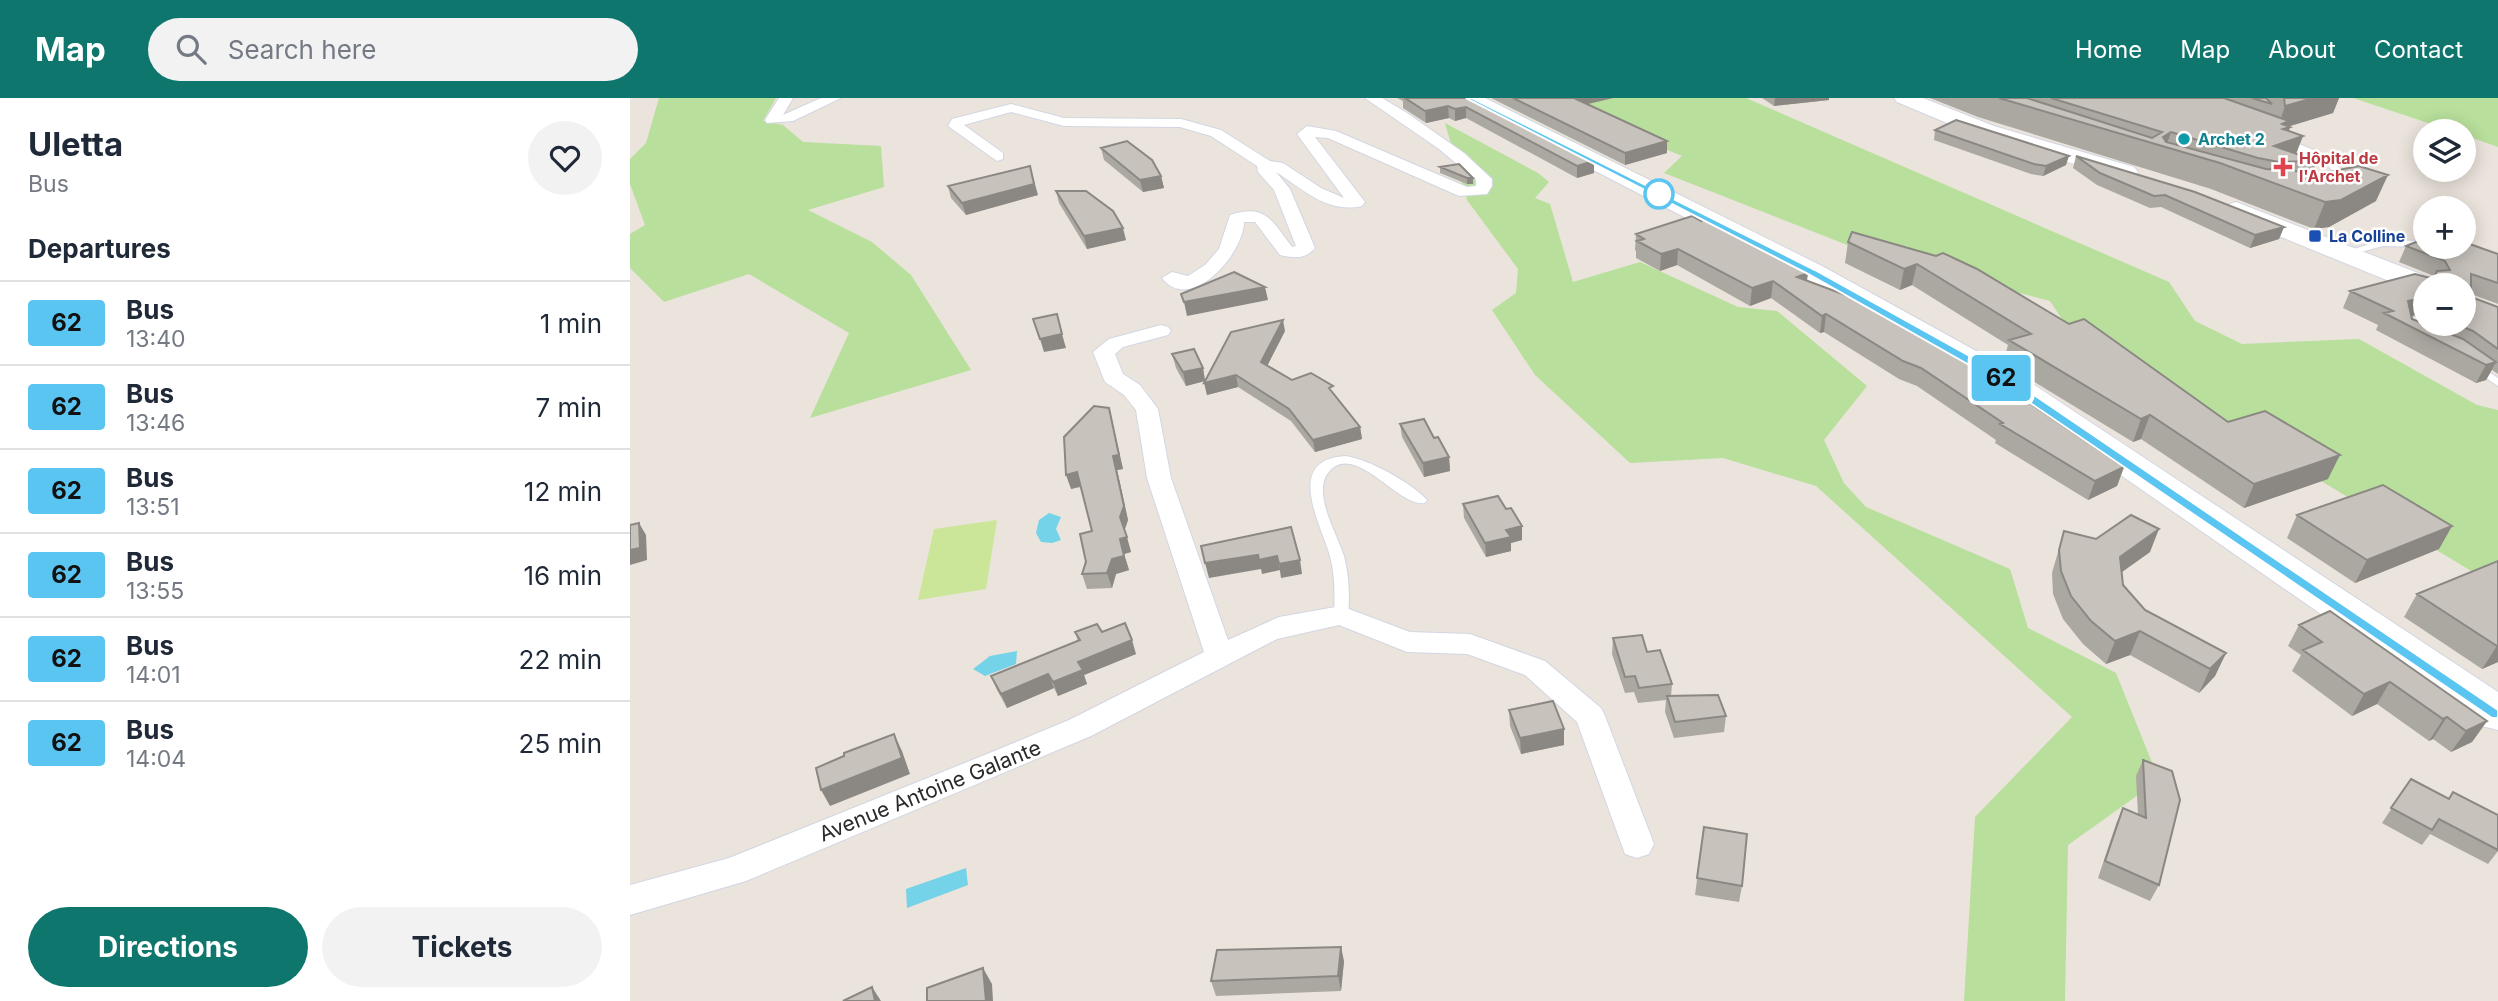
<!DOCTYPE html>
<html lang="en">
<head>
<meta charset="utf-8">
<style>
	:root { --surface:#fff; --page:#f2f2f3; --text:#1f2937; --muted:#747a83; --line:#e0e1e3; --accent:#0f766e }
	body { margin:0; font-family:Inter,sans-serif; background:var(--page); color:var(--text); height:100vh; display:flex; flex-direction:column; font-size:26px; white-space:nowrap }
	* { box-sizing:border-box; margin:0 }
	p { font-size:23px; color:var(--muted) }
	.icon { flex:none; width:38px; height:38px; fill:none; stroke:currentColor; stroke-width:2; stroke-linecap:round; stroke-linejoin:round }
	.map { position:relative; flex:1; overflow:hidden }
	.drawer { display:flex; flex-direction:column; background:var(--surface); width:630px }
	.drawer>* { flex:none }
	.badge { padding:0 14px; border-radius:5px; font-size:24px; line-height:46px }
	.buttons { position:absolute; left:1783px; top:21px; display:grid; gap:14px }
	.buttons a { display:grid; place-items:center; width:63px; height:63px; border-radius:50%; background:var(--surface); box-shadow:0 4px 18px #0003; font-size:35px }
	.map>.badge { position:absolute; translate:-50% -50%; box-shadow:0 0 0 4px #fff }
	h2 { padding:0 28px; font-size:26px; line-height:63px }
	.round { display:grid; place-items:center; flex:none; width:74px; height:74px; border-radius:37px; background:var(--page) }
	.summary { display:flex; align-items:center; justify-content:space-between; height:119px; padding:0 28px }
	h1 { font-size:33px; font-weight:700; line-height:52px }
	.action { display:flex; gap:14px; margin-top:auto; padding:14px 28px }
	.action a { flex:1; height:80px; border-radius:42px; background:var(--accent); color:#fff; font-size:28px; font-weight:700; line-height:80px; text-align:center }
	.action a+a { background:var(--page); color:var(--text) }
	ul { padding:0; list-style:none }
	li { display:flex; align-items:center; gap:21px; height:84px; padding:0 28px; border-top:2px solid var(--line) }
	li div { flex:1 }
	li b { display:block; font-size:26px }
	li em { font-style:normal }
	li .badge { min-width:77px; font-weight:700; text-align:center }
	header { display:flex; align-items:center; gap:42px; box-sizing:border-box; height:98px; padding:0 35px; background:var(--accent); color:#fff }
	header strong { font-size:33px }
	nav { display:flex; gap:38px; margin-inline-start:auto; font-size:24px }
	.search { width:490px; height:63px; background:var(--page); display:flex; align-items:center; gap:18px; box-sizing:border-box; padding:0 24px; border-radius:38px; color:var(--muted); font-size:26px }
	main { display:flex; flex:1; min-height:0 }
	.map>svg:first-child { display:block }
	.green { fill:#b8df9b }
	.pitch { fill:#cbe698 }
	.water { fill:#74d3e8 }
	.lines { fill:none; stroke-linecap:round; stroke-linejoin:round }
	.lane-casing { stroke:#d2d6e2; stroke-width:2 }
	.street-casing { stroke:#d2d6e2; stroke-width:2 }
	.secondary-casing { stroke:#d2d6e2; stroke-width:2 }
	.lane { fill:#fff; fill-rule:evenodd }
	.street { fill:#fff; fill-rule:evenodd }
	.secondary { fill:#fff; fill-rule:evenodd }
	.wall { fill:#aba7a1; fill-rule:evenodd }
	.shaded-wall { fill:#8b8883 }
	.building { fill:#c7c2bb; stroke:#8b8883; stroke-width:2 }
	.line { fill:#5bc5f2; stroke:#fff; stroke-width:2 }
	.culture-dot { fill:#0f9aa8; stroke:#fff; stroke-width:2.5 }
	.health-dot { fill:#e0444e; stroke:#fff; stroke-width:2.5 }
	.stop-dot { fill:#fff; stroke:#5bc5f2; stroke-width:3.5 }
	.transit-dot { fill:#1a4fb4; stroke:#fff; stroke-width:2.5 }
	.labels { text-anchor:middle; stroke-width:5; stroke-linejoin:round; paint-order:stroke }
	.far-culture-label { font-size:16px; font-weight:bold; fill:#0d838f; stroke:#fff; text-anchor:start }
	.far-health-label { font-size:16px; font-weight:bold; fill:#be3a42; stroke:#fff; text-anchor:start }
	.far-transit-label { font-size:16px; font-weight:bold; fill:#164399; stroke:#fff; text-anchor:start }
	.near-street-label { font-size:21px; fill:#2a2a2a; stroke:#fff }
</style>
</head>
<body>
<header>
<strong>Map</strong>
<div class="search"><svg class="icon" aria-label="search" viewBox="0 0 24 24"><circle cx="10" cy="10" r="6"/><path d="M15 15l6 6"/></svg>Search here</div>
<nav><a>Home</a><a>Map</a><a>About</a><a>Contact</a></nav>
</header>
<main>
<section class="drawer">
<div class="summary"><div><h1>Uletta</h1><p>Bus</p></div><a class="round"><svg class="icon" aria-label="heart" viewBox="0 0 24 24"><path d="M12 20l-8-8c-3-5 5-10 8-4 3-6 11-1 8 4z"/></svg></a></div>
<h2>Departures</h2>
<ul>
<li><span class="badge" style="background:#5bc5f2;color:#111">62</span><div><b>Bus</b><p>13:40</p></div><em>1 min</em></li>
<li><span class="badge" style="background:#5bc5f2;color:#111">62</span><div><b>Bus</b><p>13:46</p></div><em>7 min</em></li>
<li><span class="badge" style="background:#5bc5f2;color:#111">62</span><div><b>Bus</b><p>13:51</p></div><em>12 min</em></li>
<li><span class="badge" style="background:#5bc5f2;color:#111">62</span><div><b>Bus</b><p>13:55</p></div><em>16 min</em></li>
<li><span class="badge" style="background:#5bc5f2;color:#111">62</span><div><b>Bus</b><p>14:01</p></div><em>22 min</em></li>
<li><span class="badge" style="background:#5bc5f2;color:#111">62</span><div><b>Bus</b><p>14:04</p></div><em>25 min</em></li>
</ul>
<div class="action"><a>Directions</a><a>Tickets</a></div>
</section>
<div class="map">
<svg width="1868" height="903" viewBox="0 0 1868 903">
	<rect width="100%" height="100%" fill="#ebe4dc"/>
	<path class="green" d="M29 0H146L133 23 153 27 173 44 251 48 254 89 178 112 242 144 281 177 341 272 180 320 219 235 119 176 34 204 0 170V136L15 127 0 86V61L16 45Z
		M890 0H1116L1539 184 1565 223 1612 246 1729 241 1847 307 1868 312V489L1439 232 1420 203 1240 156 1034 75 1052 58 952 17Z
		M1723 0H1868V49L1834 37V33H1822Z
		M815 25 908 75 919 84 905 100 920 106 943 184 1010 164 1108 209 1147 213 1237 288 1194 342 1214 385 1236 409 1380 471 1398 530 1486 575 1529 682 1438 747 1435 903H1334L1345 719 1442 619 1186 388 1093 360 1000 365 905 277 862 212 886 195 888 171 837 102Z"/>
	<path class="pitch" d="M367 422 356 491 288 502 304 431Z"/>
	<path class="water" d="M419 415 431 419 426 431 431 442 422 445 411 444 406 435 409 422Z
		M387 553 386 566 355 578 343 571 360 558Z
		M336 770 338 787 277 810 276 791Z"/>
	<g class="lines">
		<defs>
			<path id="lane" d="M1648 40H1654L1701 59 1716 80 1709 89H1703L1702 87 1707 80 1695 63 1648 44Z
				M1753 142 1796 143 1797 149 1753 148 1716 158 1711 155Z
				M1796 216V222L1782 226V236H1774L1771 224 1772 222Z
				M1845 265 1868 280V288L1841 270V266Z
				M716 358C740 362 780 384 797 402L795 405C770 410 731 351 704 369 677 388 707 435 714 458 719 477 720 498 718 517L711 522 704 517C705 497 705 477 700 458 691 426 653 361 716 358Z"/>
			<path id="street" d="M149 0H163L153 17 191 0H211L163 23 137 25 135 22Z
				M735 0H752L777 15 834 55 862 81V88L857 96 829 98 698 40 685 39 735 104 732 108C697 116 673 91 646 74L660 91 685 150C675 162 663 160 650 157L625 124H614C614 155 561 217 532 180L542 174 558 178 575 167 589 151 600 117C636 105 642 123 662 149L666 148 644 92 628 74 627 68 581 38 550 29 434 28 381 14 334 27 373 55V61L367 63 318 28 322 21 381 6 434 20 551 21 591 32 640 63 653 65 691 90 714 100 667 36 677 28 706 33 837 89 846 88V82L809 51Z
				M531 227 538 229 541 233 538 237 493 249 485 256 493 276 510 287 528 311 541 380 598 542 649 519 711 508 780 534 840 536 915 563 971 610 975 618 1024 746 1019 756 1007 760 995 756 947 624 895 577 837 556 777 554 709 527 647 541 461 638 116 783 0 817V787L99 760 362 654 439 622 574 554 517 380 506 312 494 297 475 284 463 254 479 241Z"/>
			<path id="secondary" d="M829 0H855L1192 168 1386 275 1868 594V632L1852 628 1364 289 1172 180 832 4Z
				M1264 0H1293L1364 28 1504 69 1508 74 1504 79 1496 81 1348 38 1267 4Z
				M1606 104 1806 182 1810 187H1796V196L1786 194 1597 117 1593 112 1597 107Z"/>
		</defs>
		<use href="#lane" class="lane-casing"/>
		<use href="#street" class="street-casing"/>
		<use href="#secondary" class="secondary-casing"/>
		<use href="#lane" class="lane"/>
		<use href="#street" class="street"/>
		<use href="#secondary" class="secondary"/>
	</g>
	<path class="wall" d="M767 0H840L964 63V75L947 80 836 20 825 23 819 20 796 25 773 10V3Z
		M861 0H983L957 6 1037 55 995 67Z
		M1132 0H1199V2L1144 8Z
		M1300 0H1709L1703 15 1659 28 1660 29 1659 33 1673 38 1666 56 1687 63 1683 75 1746 103 1699 129 1684 131 1581 91 1348 19Z
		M1305 32 1436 67 1413 78 1401 76 1304 42Z
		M471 50 531 78 534 90 513 94 474 62Z
		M1446 58 1654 129 1649 141 1620 150 1531 109 1520 110 1467 87 1443 70Z
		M829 66 843 86H837L810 75V69Z
		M318 88 408 97 336 117 321 100Z
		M426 93 496 142 457 151 429 105Z
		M1006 136 1178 175 1177 183 1330 260 1383 284 1381 292 1494 369 1487 388 1458 402 1365 345 1366 342 1287 288 1269 281 1194 234 1190 235 1141 200 1120 208 1047 167 1030 173 1006 160V153L1005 152Z
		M1218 144 1306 158 1698 381 1614 410 1511 341 1503 344 1373 265 1378 247 1282 187 1270 192 1215 165Z
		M1776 148 1868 156V206L1841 196V199L1868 209V276L1862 272 1856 282 1846 285 1746 232 1748 227 1713 210 1720 193 1803 181 1804 178 1769 164ZM1796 187 1834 226H1796ZM1793 215 1789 224 1782 221 1781 218Z
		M655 233 637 268 662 282 704 297 730 329 732 341 685 354 661 323 608 289 577 297 575 283 556 288 546 270 542 256 573 270 575 282Z
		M479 310 493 371 487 372 498 422 494 433 501 454 494 456 499 472 486 476 482 490 457 491 452 476 462 433 451 389 441 391Z
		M770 326 804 340 819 359 820 373 794 379 772 339Z
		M833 406 892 442 881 445V453L856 459 834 420Z
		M1667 417 1822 428 1809 451 1725 485 1657 440Z
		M1434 433 1520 454 1492 474 1493 487 1515 512 1596 555 1585 578 1569 595 1500 557 1476 566 1453 546 1433 521 1423 496 1422 475Z
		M1868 463V564L1852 571 1774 519 1787 496Z
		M1669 527 1857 623 1842 644 1821 654 1803 641 1799 643 1747 606 1722 618 1662 573 1671 557 1658 548Z
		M445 534H472L506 556 454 577 457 586 428 598 424 590 377 610 367 592 361 578 448 543Z
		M983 540 1017 554 1042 586 1041 598 1096 618 1094 634 1044 640 1035 614 1036 602 1008 605 1004 594 995 595 982 556Z
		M879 612 934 647 891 656 880 628Z
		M1513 662 1529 787 1520 803 1468 780 1486 726 1493 710 1508 716 1506 678Z
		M1781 681 1819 701 1868 717V753L1858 766 1800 736 1792 747 1752 725Z
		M1074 729 1112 788 1109 804 1065 797Z
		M714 863 711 893 586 898 581 883Z"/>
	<path class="shaded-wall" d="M941 0H983L941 10Z
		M1145 0H1199V2L1144 8Z
		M1683 0H1709L1703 15 1657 29H1660L1655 44 1673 38 1663 63 1638 62 1647 32 1655 8Z
		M818 8 819 20 796 25 795 13Z
		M836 9V20L825 23V11Z
		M1541 34 1536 49 1533 39Z
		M1037 43V55L995 67V55Z
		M1439 58 1436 67 1413 78 1416 68Z
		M964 63V75L947 80V68Z
		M400 68 408 97 336 117 332 105Z
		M1758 77 1746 103 1699 129 1684 131 1695 104Z
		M531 78 534 90 513 94 510 82Z
		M837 80H843V86H837Z
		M1654 129 1649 141 1620 150 1625 137Z
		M493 130 496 142 457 151 454 138Z
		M1048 151 1047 167 1030 173 1031 156Z
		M1287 166 1282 187 1270 192 1274 171Z
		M1178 175 1175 192 1167 179Z
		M1143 183 1141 200 1120 208 1122 190Z
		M635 189 638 202 557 218 554 204Z
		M1796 199V213H1794L1793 215 1770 221 1778 203Z
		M1196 216 1194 234 1190 235 1192 218Z
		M653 222 655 233 633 276 631 264Z
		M432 236 436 250 414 254 410 241Z
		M1866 264 1856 282 1846 285 1856 267Z
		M573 270 575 283 556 288 553 274Z
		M606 277 608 289 577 297 574 285Z
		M1383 284 1378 302 1373 287Z
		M479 310 493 371 487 372 498 422 494 434 490 419 483 358Z
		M1520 317 1511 341 1503 344 1511 321Z
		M730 329 732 341 685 354 683 342Z
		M1710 357 1698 381 1614 410 1624 386Z
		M819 359 820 373 794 379 793 365Z
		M1494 369 1487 388 1458 402 1465 383Z
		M447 374 452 388 441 391 436 377Z
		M9 425 16 437 17 462 0 467V452Z
		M892 428V442L881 445V453L856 459 855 445 876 432Z
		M1822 428 1809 451 1725 485 1737 462Z
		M1529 431 1520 454 1482 481 1490 459Z
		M497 439 501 454 494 456 499 472 486 476 482 490 477 475 490 441Z
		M628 457 647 458 650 472 632 476 631 471 579 480 575 465Z
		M670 462 672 476 651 480 649 466Z
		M1510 533 1500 557 1476 566 1485 543Z
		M502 542 506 556 454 577 457 586 428 598 423 584 448 564Z
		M1868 547V564L1852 571 1867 548Z
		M1596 555 1585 578 1569 595 1580 571Z
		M418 576 424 590 377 610 371 596Z
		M1760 584 1747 606 1722 618 1734 596Z
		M1817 619 1803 641 1799 643 1813 621Z
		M1857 623 1842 644 1821 654 1836 633Z
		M934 631V647L891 656 890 640Z
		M264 636 272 653 280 676 200 708 191 692Z
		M711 849 714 863 711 893 708 878Z
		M353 870 362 886 363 903H356Z
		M242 889 251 903H245Z"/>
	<path class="building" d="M775 0H840L964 63 947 68 836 9 825 11 818 8 795 13Z
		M883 0H944L1037 43 995 55Z
		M1369 0H1397L1522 40 1532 34 1421 0H1594L1659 23 1652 26 1660 29 1653 31 1673 38 1644 48 1687 63 1649 64 1628 60 1541 34 1533 39 1536 44 1636 71 1693 75 1729 68 1758 77 1711 102 1695 104 1590 65Z
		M1622 0H1636L1642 6Z
		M1654 0H1683L1655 8Z
		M1326 22 1439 58 1416 68 1404 66 1305 32Z
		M497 43 522 62 531 78 510 82 471 50Z
		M1446 58 1565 94 1654 129 1625 137 1535 97 1524 98 1470 75Z
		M829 66 843 80H837L810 69Z
		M400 68 404 86 332 105 318 88Z
		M426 93H456L483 113 493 130 454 138Z
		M1062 118 1071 123 1076 121 1178 175 1167 179 1226 201 1330 260 1339 258 1367 273 1383 284 1373 287 1494 369 1465 383 1370 326 1373 325 1291 270 1273 263 1196 216 1192 218 1143 183 1122 190 1048 151 1031 156 1007 143 1014 141 1006 136Z
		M1222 134 1306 158 1313 155 1347 171 1439 226 1454 221 1598 324 1635 313 1710 357 1624 386 1520 317 1511 321 1379 242 1401 236 1287 166 1274 171 1218 144Z
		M1796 140V149H1834V144L1868 156V185L1841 176V199L1868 209V251L1843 233 1826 226H1834V187H1796V199L1778 203 1782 221 1833 241 1866 264 1856 267 1754 215 1763 213 1720 193 1785 176 1804 181 1807 173 1820 172 1815 163 1776 148Z
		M604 174 635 189 554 204 551 196Z
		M427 216 432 236 410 241 403 221Z
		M653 222 631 264 662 282 681 275 703 288 699 290 730 329 683 342 659 311 606 277 574 285 601 234Z
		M564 251 573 270 553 274 542 256Z
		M464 308 479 310 489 357 483 358 494 408 490 419 497 439 490 441 494 458 482 461 477 475 452 476 456 464 450 436 462 433 447 374 436 377 434 339Z
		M794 321 804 340 808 339 819 359 793 365 770 326Z
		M1753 387 1822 428 1737 462 1667 417Z
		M868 398 876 411 881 410 892 428 876 432 881 439 855 445 833 406Z
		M1501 417 1529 431 1490 459 1493 487 1515 512 1596 555 1580 571 1510 533 1485 543 1461 523 1441 498 1431 473 1429 452 1434 433 1466 441Z
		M9 425 10 450 0 452V427Z
		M661 429 670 462 649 466 647 458 629 462 628 457 575 465 571 448Z
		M1868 463V547L1867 548 1787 496Z
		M1700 513 1857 623 1836 633 1817 619 1813 621 1760 584 1734 596 1673 552 1692 544 1669 527Z
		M495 525 502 542 448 564 453 572 423 584 418 576 371 596 361 578 450 542 445 534 467 526 472 534Z
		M1012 537 1017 554 1030 552 1042 586 1009 590 1005 578 995 579 983 540Z
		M1088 597 1096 618 1045 624 1037 598Z
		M923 603 934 631 890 640 879 612Z
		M264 636 272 660 191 692 186 670 214 658V655Z
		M1513 662 1542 673 1550 702 1529 787 1475 763 1493 710 1516 720Z
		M1781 681 1819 701 1823 694 1868 717V752L1809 721 1802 732 1761 710Z
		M1074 729 1117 736 1112 788 1067 780Z
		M711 849 708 878 581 883 587 852Z
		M353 870 356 903H297V890Z
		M242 889 245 903H213Z"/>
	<path class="line" d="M836 0H842L1185 172 1379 280 1868 612V620H1862L1371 285 1178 176Z"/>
	<circle class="culture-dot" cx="1554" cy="41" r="7"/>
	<path class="health-dot" d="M1649.5 58.5h7v7h7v7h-7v7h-7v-7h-7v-7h7z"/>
	<circle class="stop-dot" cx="1029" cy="96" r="14"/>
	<rect class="transit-dot" x="1678" y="131" width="14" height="14" rx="3.5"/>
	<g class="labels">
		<g class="far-culture-label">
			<text x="1568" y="47">Archet 2</text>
		</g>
		<g class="far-health-label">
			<text x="1669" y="66">Hôpital de<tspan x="1669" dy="18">l'Archet</tspan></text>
		</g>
		<g class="far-transit-label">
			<text x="1699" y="144">La Colline</text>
		</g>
		<g class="near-street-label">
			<text transform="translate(300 693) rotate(-22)" y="7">Avenue Antoine Galante</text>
		</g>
	</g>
</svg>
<div class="buttons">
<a><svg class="icon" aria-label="layers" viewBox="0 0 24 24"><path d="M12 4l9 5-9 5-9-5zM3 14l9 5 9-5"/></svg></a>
<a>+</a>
<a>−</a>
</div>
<b class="badge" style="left:1371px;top:280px;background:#5bc5f2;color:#111">62</b>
</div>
</main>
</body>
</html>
